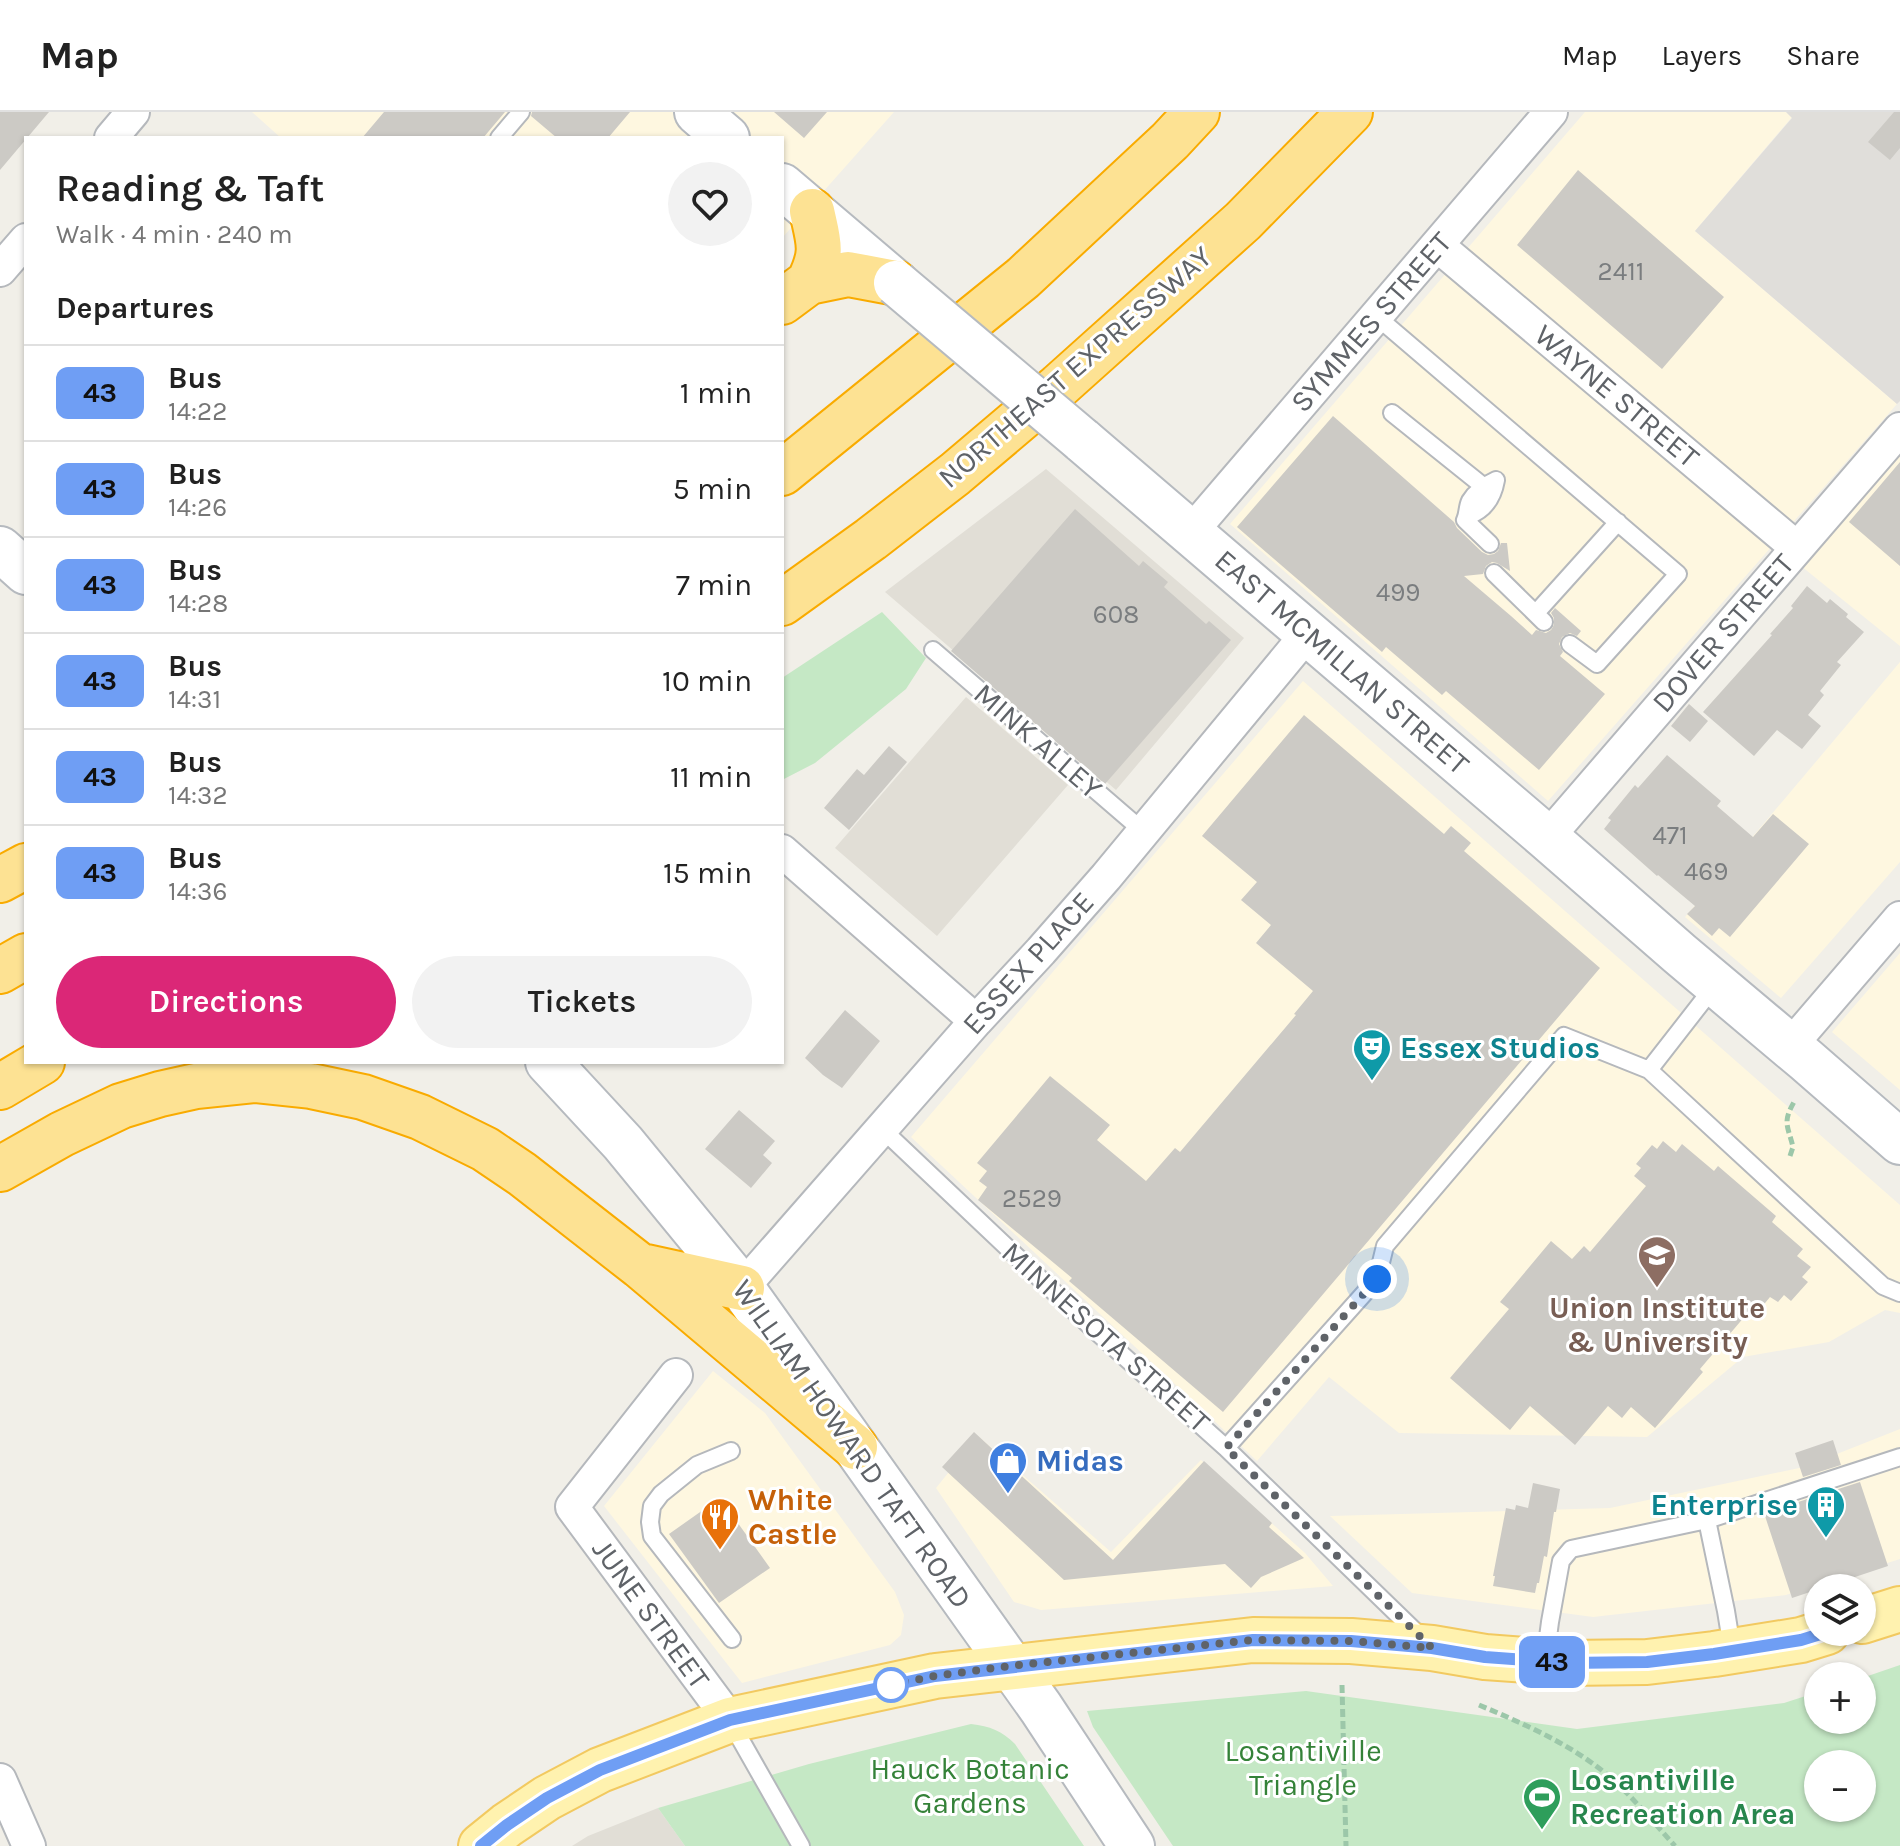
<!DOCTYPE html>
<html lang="en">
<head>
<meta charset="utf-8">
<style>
	:root { --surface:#fff; --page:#f2f2f2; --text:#222; --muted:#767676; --line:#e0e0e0; --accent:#db2777 }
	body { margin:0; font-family:Karla,sans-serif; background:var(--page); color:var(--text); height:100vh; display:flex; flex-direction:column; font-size:30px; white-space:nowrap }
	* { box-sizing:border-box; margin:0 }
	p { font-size:26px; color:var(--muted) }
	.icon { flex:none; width:44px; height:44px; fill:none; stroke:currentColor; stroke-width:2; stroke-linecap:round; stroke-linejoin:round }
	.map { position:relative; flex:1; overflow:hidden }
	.side { position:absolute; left:24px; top:24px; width:760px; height:928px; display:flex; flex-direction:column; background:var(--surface); border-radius:0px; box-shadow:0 2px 6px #0004 }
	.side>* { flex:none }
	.badge { padding:0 16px; border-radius:12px; font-size:28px; line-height:52px }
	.buttons { position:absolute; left:1804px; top:1462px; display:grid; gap:16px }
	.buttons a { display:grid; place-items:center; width:72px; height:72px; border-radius:50%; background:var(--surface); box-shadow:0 2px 6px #0004; font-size:40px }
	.you { position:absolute; width:40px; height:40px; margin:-20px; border:6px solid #fff; border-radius:50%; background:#1a73e8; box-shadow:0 0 0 12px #1a73e833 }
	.map>.badge { position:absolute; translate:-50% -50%; box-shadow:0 0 0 4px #fff }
	h2 { padding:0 32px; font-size:30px; line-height:72px }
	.round { display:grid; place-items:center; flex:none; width:84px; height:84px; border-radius:42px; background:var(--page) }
	.head { display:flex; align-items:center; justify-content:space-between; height:136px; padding:0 32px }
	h1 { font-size:38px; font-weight:600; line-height:60px }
	.primary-button { display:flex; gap:16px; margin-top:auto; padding:16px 32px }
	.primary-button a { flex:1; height:92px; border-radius:48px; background:var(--accent); color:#fff; font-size:32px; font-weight:600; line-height:92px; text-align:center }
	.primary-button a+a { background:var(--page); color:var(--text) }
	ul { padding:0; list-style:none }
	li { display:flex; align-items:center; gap:24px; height:96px; padding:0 32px; border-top:2px solid var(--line) }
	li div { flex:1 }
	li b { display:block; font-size:30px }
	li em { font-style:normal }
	li .badge { min-width:88px; font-weight:700; text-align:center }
	header { display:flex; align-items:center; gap:48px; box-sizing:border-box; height:112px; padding:0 40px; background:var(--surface); border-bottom:2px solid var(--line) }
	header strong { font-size:38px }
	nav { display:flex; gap:44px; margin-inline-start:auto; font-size:28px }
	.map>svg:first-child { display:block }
	.commercial { fill:#fef7e0 }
	.industrial { fill:#e0deda }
	.education { fill:#e1ded6 }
	.green { fill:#c5e8c5; fill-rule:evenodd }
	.building { fill:#cccac5 }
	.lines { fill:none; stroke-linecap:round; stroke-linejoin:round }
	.lane-casing { stroke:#b5b8bc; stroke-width:20 }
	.street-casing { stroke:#b5b8bc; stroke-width:36 }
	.secondary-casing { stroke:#b6babf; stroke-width:48 }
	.primary-casing { stroke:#f2c960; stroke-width:48 }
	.highway-casing { stroke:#f9ab00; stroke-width:48 }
	.path { stroke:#9cc7a9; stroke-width:5; stroke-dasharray:8 4; stroke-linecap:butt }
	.lane { stroke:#fff; stroke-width:16 }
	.street { stroke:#fff; stroke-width:32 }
	.secondary { stroke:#fff; stroke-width:44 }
	.primary { stroke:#fff2af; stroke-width:44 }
	.highway { stroke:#fde293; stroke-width:44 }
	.secondary-bridge-casing { stroke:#b6babf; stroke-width:48; stroke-linecap:butt }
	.secondary-bridge { stroke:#fff; stroke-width:44 }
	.line-casing { stroke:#fff; stroke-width:18 }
	.line { stroke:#6f9ef4; stroke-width:12 }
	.walk { stroke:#5f6368; stroke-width:8; stroke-dasharray:0 14.4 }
	.stop-dot { fill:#fff; stroke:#6f9ef4; stroke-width:4 }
	.labels { text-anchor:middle; stroke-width:6; stroke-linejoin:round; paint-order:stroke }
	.number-label { font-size:26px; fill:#7a7d7f }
	.street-label { font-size:30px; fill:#5f6368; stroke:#fff }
	.culture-label { font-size:30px; font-weight:bold; fill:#0d838f; stroke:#fff; text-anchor:start }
	.education-label { font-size:30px; font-weight:bold; fill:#785e54; stroke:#fff }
	.shop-label { font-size:30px; font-weight:bold; fill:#366cbe; stroke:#fff; text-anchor:start }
	.food-label { font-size:30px; font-weight:bold; fill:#c56008; stroke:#fff; text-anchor:start }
	.park-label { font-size:30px; fill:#348238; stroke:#fff }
	.leisure-label { font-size:30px; font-weight:bold; fill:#27864d; stroke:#fff; text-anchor:start }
</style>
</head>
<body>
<header>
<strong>Map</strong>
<nav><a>Map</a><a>Layers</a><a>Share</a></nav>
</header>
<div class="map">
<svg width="1900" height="1734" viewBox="0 0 1900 1734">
	<rect width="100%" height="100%" fill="#f1efe8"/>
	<path class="commercial" d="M252 0H894L782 126V26H281Z
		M1585 0H1786L1792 5 1695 119 1897 292 1548 689 1230 412Z
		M1900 338V534L1801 454Z
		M1900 550V750L1781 886 1685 805Z
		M1303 569 1900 1093V1201L1885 1198 1829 1230 1743 1245 1647 1325 1399 1321 1329 1265 1257 1349 911 1025Z
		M1900 841V978L1832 920Z
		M713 1259 765 1301 895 1480 904 1503 901 1523 890 1533 742 1571 604 1394Z
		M1900 1317V1447L1786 1483 1593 1505 1412 1481 1330 1404 1610 1396 1804 1355Z
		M978 1324 1111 1440 1201 1348 1305 1441 1333 1474 1041 1498 1014 1490 936 1376Z"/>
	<path class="industrial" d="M1786 0H1900V289L1897 292 1695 119 1792 6Z"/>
	<path class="education" d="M1046 357 1244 526 1116 678 885 480Z
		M966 585 1068 673 937 824 835 736Z
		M658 1696 685 1734H572L588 1724Z"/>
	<path class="green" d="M882 500 926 546 906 577 815 651 782 668V566Z
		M1900 1553V1734H1173L1093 1615 1087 1599 1306 1579 1577 1617 1784 1591 1818 1580V1608H1862V1566ZM1818 1652H1862V1696H1818Z
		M971 1612C990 1614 1002 1619 1015 1632L1084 1734H685L658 1696 809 1652Z"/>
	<path class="building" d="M0 0H49L0 58Z
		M384 0H505L483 26H362Z
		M532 0H630L608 26H557L531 4Z
		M774 0H827L804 26Z
		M1894 0H1900V36L1890 48 1868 30Z
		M1578 58 1724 185 1662 257 1517 133Z
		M1333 304 1454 410 1457 416 1482 440 1488 443 1494 442 1498 439 1501 431H1507L1510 459 1497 451 1492 450 1486 454 1483 462 1464 464 1511 504 1532 523 1536 518 1546 521 1551 518 1554 513V506L1551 501 1555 496 1581 519 1577 524 1570 521 1562 525 1559 532 1563 540 1560 544 1605 582 1539 658 1446 579 1442 583 1386 535 1382 540 1237 415Z
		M1900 350V454L1849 410Z
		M1075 397 1139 454 1143 449 1168 470 1164 475 1206 512 1209 509 1231 528 1105 672 951 539Z
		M1807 474 1827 491 1830 487 1848 502 1846 505 1864 520 1837 550 1841 553 1820 579 1824 583 1808 603 1821 614 1802 637 1777 618 1754 644 1703 600 1772 523 1770 522 1793 496 1791 494Z
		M1689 592 1708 609 1690 630 1671 614Z
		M1304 603 1444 722 1451 714 1471 731 1464 739 1600 856 1223 1300 1069 1169 1072 1166 978 1088 987 1075 979 1069 987 1059 977 1051 1050 964 1110 1013 1097 1028 1146 1069 1175 1036 1180 1040 1296 903 1294 902 1313 879 1256 831 1271 813 1241 788 1257 770 1202 724Z
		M889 634 907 650 849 718 824 696 857 657 864 663Z
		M1667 643 1721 689 1717 694 1753 725 1773 702 1809 732 1730 825 1719 816 1712 824 1687 802 1695 794 1658 763 1657 764 1604 717 1611 708 1608 706 1635 673 1638 676Z
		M845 898 880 929 842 976 823 963 805 946Z
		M739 998 775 1029 763 1043 772 1051 751 1076 705 1037Z
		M1663 1029 1676 1040 1682 1032 1714 1059 1718 1054 1776 1104 1772 1110 1803 1137 1797 1144 1811 1155 1802 1165 1808 1170 1791 1189 1784 1183 1778 1190 1770 1185 1756 1202 1751 1197 1700 1257 1703 1260 1655 1316 1631 1295 1622 1306 1608 1294 1575 1333 1530 1294 1510 1318 1450 1266 1509 1197 1500 1190 1551 1129 1572 1147 1584 1134 1590 1140 1646 1074 1634 1064 1641 1056 1636 1052 1652 1033 1657 1037Z
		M974 1320 1113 1448 1204 1349 1272 1411 1269 1415 1304 1446 1261 1465 1251 1476 1225 1452 1064 1468 942 1355Z
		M1833 1328 1841 1353 1803 1365 1795 1341Z
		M1860 1370 1888 1454 1792 1486 1764 1401Z
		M1533 1371 1560 1377 1556 1400H1554L1547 1445 1544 1444 1539 1471H1537L1535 1481 1493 1474 1495 1464H1493L1506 1396 1515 1398 1516 1393 1528 1396Z
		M720 1386 770 1456 719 1491 669 1422Z"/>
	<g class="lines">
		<defs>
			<path id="lane" d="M499 26 521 0
				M1376 204 1678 462 1597 552 1570 532
				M1392 301 1483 374
				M1468 404C1485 398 1493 385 1496 368 1485 373 1476 379 1470 389 1467 395 1468 402 1465 408L1490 432
				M1494 461 1544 510
				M1536 501 1618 410
				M933 538 1144 720
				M1649 958 1716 872
				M882 1017 1089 1213 1226 1336 1422 1526
				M1226 1336 1377 1167 1385 1134 1564 924 1649 958 1883 1174 1900 1181
				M731 1339 697 1353 661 1382 652 1394 650 1410 652 1424 732 1527
				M1707 1408 1726 1499 1732 1536
				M1545 1548 1550 1510 1561 1449 1571 1437 1707 1408 1900 1345
				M730 1609 801 1734"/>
			<path id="street" d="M111 26 133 0
				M1437 133 1797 436
				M0 158 26 128
				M1191 420 1551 0
				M1547 726 1900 317
				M782 739 976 909
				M1790 934 1900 806
				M742 1176 976 909 1041 839 1106 765 1308 521
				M676 1263 572 1395 730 1608
				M0 1668 29 1734"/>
			<path id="secondary" d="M697 0 727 26
				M782 74 896 171
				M1082 328 1547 726 1680 842 1806 948 1900 1030
				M0 437 26 460
				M548 950 623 1031 742 1176 1041 1596 1132 1734"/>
			<path id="primary" d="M1862 1509 1900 1497
				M481 1734 507 1713 547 1686 600 1658 730 1608 935 1564 1253 1528 1351 1529 1432 1536 1485 1545 1566 1551 1647 1550 1714 1542 1801 1528 1827 1520"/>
			<path id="highway" d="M809 170C824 139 819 131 812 99
				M782 190 809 170 848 162 896 171
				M782 361 1023 166 1170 29 1197 0
				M782 491 871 427 955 362 1059 274 1243 109 1350 0
				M0 768 26 754
				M0 859 26 844
				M0 975 42 950
				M0 1057 62 1022 121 994 160 982 196 974 255 968 311 974 363 985 420 1005 485 1037 522 1062 640 1154 855 1335
				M646 1155 742 1176"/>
		</defs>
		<use href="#lane" class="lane-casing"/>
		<use href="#street" class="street-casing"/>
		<use href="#secondary" class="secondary-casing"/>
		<use href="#primary" class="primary-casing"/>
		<use href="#highway" class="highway-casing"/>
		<path class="path" d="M1790 1044 1793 1035C1788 1014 1782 1011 1794 990
			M1342 1573 1346 1734
			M1479 1593C1529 1614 1580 1636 1620 1674 1639 1693 1657 1714 1675 1734"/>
		<use href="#lane" class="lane"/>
		<use href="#street" class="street"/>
		<use href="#secondary" class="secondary"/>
		<use href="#primary" class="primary"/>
		<use href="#highway" class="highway"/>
		<defs>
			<path id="secondary-bridge" d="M896 171 1082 328"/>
		</defs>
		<use href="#secondary-bridge" class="secondary-bridge-casing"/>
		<use href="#secondary-bridge" class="secondary-bridge"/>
	</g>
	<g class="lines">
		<defs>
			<path id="line" d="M481 1734 507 1713 547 1686 600 1658 730 1608 935 1564 1253 1528 1351 1529 1432 1536 1485 1545 1566 1551 1647 1550 1714 1542 1801 1528 1827 1520"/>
		</defs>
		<use href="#line" class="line-casing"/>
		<use href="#line" class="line"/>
		<path class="walk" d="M891 1573 935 1564 1010 1554 1253 1528 1351 1529 1432 1536 1226 1336 1377 1167"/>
	</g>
	<defs>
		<symbol id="theatre-pin" viewBox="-11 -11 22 30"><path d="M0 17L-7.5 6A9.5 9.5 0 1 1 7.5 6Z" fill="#0f9aa8" stroke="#fff"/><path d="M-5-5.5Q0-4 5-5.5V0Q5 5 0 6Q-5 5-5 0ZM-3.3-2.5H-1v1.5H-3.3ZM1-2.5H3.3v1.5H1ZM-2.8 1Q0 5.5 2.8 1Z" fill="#fff"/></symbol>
		<symbol id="university-pin" viewBox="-11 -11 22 30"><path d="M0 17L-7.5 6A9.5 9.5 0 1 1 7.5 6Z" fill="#8d6e63" stroke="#fff"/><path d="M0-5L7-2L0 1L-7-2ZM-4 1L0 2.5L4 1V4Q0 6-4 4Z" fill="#fff"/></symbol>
		<symbol id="shop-pin" viewBox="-11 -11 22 30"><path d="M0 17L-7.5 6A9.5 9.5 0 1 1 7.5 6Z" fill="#3f7fe0" stroke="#fff"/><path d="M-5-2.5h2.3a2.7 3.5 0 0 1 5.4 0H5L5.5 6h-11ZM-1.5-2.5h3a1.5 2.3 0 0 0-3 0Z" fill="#fff"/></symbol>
		<symbol id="building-pin" viewBox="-11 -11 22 30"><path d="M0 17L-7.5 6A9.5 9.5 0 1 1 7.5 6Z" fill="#0f9aa8" stroke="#fff"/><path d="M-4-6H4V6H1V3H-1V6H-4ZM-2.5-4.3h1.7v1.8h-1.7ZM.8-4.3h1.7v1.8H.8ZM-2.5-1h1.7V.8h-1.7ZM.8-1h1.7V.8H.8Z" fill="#fff"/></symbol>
		<symbol id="restaurant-pin" viewBox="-11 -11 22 30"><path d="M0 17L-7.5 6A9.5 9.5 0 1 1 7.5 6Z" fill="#e8710a" stroke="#fff"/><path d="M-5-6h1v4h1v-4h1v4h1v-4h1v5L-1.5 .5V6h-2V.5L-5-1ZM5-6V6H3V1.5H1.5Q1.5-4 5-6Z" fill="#fff"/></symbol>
		<symbol id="stadium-pin" viewBox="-11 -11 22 30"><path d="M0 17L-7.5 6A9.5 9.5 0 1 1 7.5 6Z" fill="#2e9e5b" stroke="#fff"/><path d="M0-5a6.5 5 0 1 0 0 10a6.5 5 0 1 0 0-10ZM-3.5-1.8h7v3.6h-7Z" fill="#fff"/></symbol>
	</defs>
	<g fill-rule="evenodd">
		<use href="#theatre-pin" x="1350" y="914" width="44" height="60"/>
		<use href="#university-pin" x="1635" y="1121" width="44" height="60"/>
		<use href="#shop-pin" x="986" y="1327" width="44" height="60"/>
		<use href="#building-pin" x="1804" y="1371" width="44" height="60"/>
		<use href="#restaurant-pin" x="698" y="1383" width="44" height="60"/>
		<use href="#stadium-pin" x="1520" y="1663" width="44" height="60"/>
	</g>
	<circle class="stop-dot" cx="891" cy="1573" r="16"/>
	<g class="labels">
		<g class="number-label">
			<text x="1621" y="168">2411</text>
			<text x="1398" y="489">499</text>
			<text x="1116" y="511">608</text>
			<text x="1670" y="732">471</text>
			<text x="1706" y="768">469</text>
			<text x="1032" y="1095">2529</text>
		</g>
		<g class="street-label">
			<text transform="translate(1371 210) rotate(-49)" y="10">SYMMES STREET</text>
			<text transform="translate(1075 255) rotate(-41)" y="10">NORTHEAST EXPRESSWAY</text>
			<text transform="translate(1617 284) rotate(40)" y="10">WAYNE STREET</text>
			<text transform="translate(1723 521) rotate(-49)" y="10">DOVER STREET</text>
			<text transform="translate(1342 550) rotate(41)" y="10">EAST MCMILLAN STREET</text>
			<text transform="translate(1038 629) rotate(41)" y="10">MINK ALLEY</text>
			<text transform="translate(1028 851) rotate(-48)" y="10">ESSEX PLACE</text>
			<text transform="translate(1106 1225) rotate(42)" y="10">MINNESOTA STREET</text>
			<text transform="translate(852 1332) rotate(55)" y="10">WILLIAM HOWARD TAFT ROAD</text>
			<text transform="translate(651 1502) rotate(54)" y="10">JUNE STREET</text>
		</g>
		<g class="culture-label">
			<text x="1400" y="946">Essex Studios</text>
			<text x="1798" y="1403" text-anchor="end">Enterprise</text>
		</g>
		<g class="education-label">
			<text x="1657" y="1206">Union Institute<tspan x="1657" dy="34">&amp; University</tspan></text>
		</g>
		<g class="shop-label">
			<text x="1036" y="1359">Midas</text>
		</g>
		<g class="food-label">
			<text x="748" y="1398">White<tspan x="748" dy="34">Castle</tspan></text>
		</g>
		<g class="park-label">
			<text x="1303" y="1649">Losantiville<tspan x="1303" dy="34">Triangle</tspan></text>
			<text x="970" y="1667">Hauck Botanic<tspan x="970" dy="34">Gardens</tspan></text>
		</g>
		<g class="leisure-label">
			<text x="1570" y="1678">Losantiville<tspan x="1570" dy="34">Recreation Area</tspan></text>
		</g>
	</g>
</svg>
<div class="buttons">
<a><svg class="icon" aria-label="layers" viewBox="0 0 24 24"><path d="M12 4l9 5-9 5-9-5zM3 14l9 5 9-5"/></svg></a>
<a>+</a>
<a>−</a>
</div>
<div class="you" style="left:1377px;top:1167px"></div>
<b class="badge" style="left:1552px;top:1550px;background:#6f9ef4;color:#111">43</b>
<section class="side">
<div class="head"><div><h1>Reading &amp; Taft</h1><p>Walk · 4 min · 240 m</p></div><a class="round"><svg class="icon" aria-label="heart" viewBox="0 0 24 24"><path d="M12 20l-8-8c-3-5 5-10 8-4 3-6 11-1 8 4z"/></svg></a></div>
<h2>Departures</h2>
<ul>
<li><span class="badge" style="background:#6f9ef4;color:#111">43</span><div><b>Bus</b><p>14:22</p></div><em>1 min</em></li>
<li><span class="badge" style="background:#6f9ef4;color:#111">43</span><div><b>Bus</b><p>14:26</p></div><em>5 min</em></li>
<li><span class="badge" style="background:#6f9ef4;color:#111">43</span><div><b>Bus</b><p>14:28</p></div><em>7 min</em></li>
<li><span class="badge" style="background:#6f9ef4;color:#111">43</span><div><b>Bus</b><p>14:31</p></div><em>10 min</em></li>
<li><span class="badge" style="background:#6f9ef4;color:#111">43</span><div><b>Bus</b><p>14:32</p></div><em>11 min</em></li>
<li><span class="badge" style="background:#6f9ef4;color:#111">43</span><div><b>Bus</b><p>14:36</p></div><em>15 min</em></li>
</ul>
<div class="primary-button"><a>Directions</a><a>Tickets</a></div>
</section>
</div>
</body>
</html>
